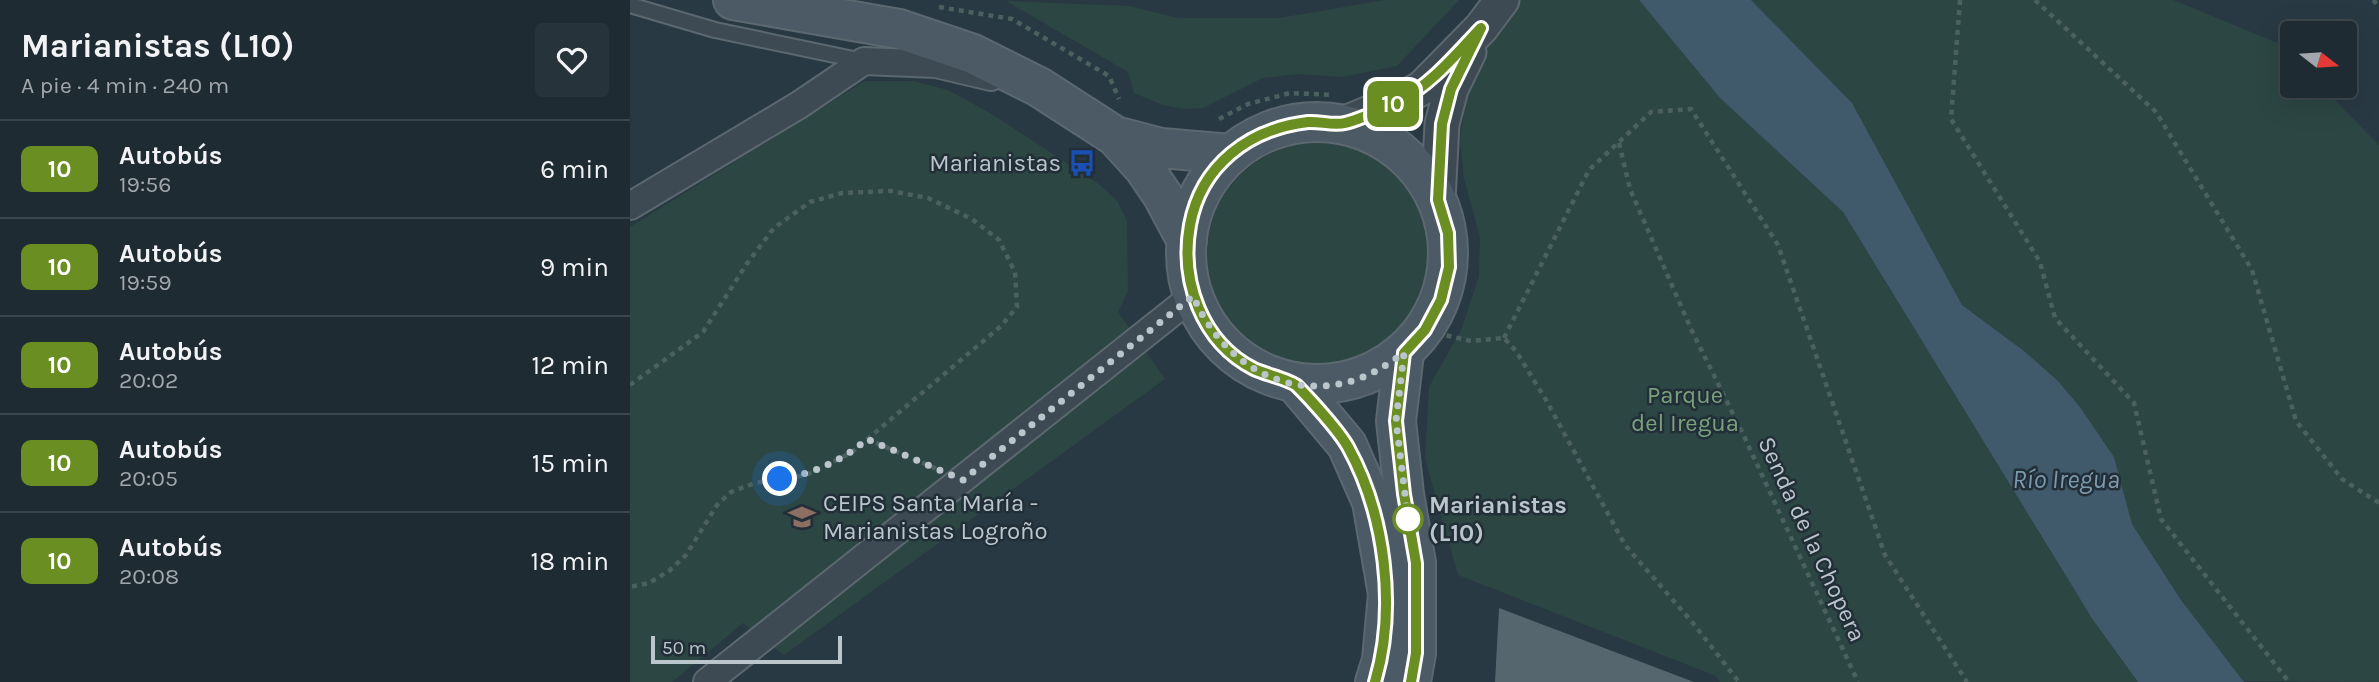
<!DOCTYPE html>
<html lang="es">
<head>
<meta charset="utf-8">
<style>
	:root { --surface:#1f2b32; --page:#27333a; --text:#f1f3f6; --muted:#a1a7ac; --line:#3c474d }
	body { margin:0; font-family:Karla,sans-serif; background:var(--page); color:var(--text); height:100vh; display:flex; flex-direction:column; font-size:26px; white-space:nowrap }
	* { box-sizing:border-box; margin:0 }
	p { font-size:23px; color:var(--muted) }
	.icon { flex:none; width:38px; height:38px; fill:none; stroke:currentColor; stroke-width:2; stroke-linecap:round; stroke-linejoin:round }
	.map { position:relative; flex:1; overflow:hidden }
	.details { display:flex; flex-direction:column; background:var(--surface); width:630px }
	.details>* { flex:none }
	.badge { padding:0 14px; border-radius:10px; font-size:24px; line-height:46px }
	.needle { width:46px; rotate:107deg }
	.controls { position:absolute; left:1650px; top:21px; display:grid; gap:14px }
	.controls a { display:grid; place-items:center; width:77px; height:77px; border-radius:7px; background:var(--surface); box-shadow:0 7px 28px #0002,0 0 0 2px var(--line); font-size:35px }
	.scale { position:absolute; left:21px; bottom:18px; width:191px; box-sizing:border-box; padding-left:7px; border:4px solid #bbc5cc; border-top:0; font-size:19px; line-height:24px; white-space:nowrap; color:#bbc5cc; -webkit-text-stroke:5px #222f38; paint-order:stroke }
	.you { position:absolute; width:35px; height:35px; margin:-18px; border:5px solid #fff; border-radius:50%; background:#1a73e8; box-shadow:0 0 0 10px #1a73e833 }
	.map>.badge { position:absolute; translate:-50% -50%; box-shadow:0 0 0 4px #fff }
	.round { display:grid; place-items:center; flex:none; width:74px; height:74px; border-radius:7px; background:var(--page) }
	.overview { display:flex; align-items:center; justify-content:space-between; height:119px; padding:0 21px }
	h1 { font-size:33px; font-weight:700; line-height:52px }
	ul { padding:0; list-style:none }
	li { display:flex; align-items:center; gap:21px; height:98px; padding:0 21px; border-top:2px solid var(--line) }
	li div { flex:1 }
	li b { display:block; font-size:26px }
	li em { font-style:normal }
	li .badge { min-width:77px; font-weight:700; text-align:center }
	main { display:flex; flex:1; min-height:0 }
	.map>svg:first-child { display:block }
	.green { fill:#2c4643 }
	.water { fill:#405a6b }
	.building { fill:#55666f }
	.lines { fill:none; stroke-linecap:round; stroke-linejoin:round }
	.service-casing { stroke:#5c6870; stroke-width:18 }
	.minor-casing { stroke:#5c6870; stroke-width:30 }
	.tertiary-casing { stroke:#5c6870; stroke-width:37 }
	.secondary-casing { stroke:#5c6870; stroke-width:42 }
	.path { stroke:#4b6160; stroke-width:4.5; stroke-dasharray:5 5; stroke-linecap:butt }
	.service { stroke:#3d4a53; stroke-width:14 }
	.minor { stroke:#3d4a53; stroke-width:26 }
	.tertiary { stroke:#3d4a53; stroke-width:33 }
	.secondary { stroke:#4b5a65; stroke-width:38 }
	.line-casing { stroke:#fff; stroke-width:16 }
	.line { stroke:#6b8e23; stroke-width:10 }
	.walk { stroke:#bbc5cc; stroke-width:7; stroke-dasharray:0 12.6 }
	.stop-dot { fill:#fff; stroke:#6b8e23; stroke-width:3.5 }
	.labels { text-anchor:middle; stroke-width:5; stroke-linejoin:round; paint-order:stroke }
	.poi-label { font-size:24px; fill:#bbc5cc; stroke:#222f38; text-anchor:end }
	.park-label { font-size:24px; fill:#7aa17c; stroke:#222f38 }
	.stop-label { font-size:24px; font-weight:bold; fill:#bbc5cc; stroke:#222f38; text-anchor:start }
	.street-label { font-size:24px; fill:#bbc5cc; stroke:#222f38 }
	.water-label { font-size:26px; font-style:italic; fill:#7d9aad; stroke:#222f38 }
</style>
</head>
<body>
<main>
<section class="details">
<div class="overview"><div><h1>Marianistas (L10)</h1><p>A pie · 4 min · 240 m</p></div><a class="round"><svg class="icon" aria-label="heart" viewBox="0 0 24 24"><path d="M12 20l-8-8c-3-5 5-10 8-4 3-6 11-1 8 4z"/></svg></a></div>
<ul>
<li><span class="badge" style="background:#6b8e23;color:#fff">10</span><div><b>Autobús</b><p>19:56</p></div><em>6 min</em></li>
<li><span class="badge" style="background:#6b8e23;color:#fff">10</span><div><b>Autobús</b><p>19:59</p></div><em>9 min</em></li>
<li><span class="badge" style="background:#6b8e23;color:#fff">10</span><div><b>Autobús</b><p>20:02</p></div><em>12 min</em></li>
<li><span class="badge" style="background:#6b8e23;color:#fff">10</span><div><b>Autobús</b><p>20:05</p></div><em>15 min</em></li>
<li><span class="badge" style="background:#6b8e23;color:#fff">10</span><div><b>Autobús</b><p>20:08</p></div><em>18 min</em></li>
</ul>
</section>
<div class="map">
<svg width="1749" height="682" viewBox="0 0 1749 682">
	<rect width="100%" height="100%" fill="#293943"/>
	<path class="green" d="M755 0H829L767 66 712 77 667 74 633 78 573 108 554 109 533 105 504 93 498 72 376 1 499 6 548 18H649Z
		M862 0H1009L1090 98 1213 212 1463 620 1508 682H1090L1086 676 828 575 795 459 799 387 832 328 849 276 850 237 834 179 830 140 837 94 857 54 832 37Z
		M1121 0H1543L1650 44 1662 57V86H1691L1749 145V682L1613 681 1551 600 1502 524 1484 457 1450 407 1428 381 1394 351 1332 305 1222 103Z
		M235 81H284L318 90 360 113 469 184 487 201 497 221 498 291 488 312 535 379 154 655 113 623 42 682H0V227Z
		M577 254a111 111 0 1 1 222 0a111 111 0 1 1-222 0Z"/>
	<path class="water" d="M1009 0H1121L1222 103 1332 305 1394 351 1428 381 1450 407 1484 457 1502 524 1551 600 1614 682H1508L1463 620 1213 212 1090 98Z"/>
	<path class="building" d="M869 608 1064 682H865Z"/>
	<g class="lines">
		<defs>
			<path id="service" d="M0 5 85 30 233 61"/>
			<path id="minor" d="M0 206 169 105 234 61 306 64 361 77
				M77 682 563 296"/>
			<path id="tertiary" d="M713 124 768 101 792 88 851 28 872 0
				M808 200 812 124 821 89 839 52"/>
			<path id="secondary" d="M103 0 269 29 343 54 409 87 485 136 514 168 533 196 557 241
				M556 253a131 131 0 1 1 262 0a131 131 0 1 1-262 0Z
				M485 136 531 148 601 154
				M774 353 766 421 774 494 786 563V653L781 682
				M665 383 717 445 742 502 758 594 752 660 745 682"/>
		</defs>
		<use href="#service" class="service-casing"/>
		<use href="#minor" class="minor-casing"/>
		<use href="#tertiary" class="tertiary-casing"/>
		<use href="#secondary" class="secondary-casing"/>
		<path class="path" d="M1330 0 1321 119 1410 262 1425 318 1504 403 1531 519 1659 682
			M1405 0 1526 112 1622 270 1666 421 1712 479 1749 503
			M1743 0 1749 6
			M309 7 382 19 479 76 489 99
			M589 119 618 104 660 93 704 95
			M989 143 1000 189 1061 329 1113 434 1228 682
			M797 331 841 341 874 338 886 351 916 400 995 545 1062 622 1109 682
			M874 338 959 170 1021 112 1061 109 1148 245 1255 555 1337 682
			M0 385 73 332 118 262 144 228 180 202 212 193 261 191 298 198 342 219 369 240 385 272 387 307 371 326 221 453 176 475 125 483 101 492 87 505 56 555 39 571 19 583 0 587
			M237 439 307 469"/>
		<use href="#service" class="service"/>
		<use href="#minor" class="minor"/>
		<use href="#tertiary" class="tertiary"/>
		<use href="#secondary" class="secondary"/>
	</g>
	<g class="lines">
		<defs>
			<path id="line" d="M745 682C767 608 755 514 718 447 709 431 681 400 667 386 661 380 634 374 624 369 571 342 550 280 560 225 571 165 619 129 678 122 690 121 703 126 715 123 732 119 752 109 769 101 801 85 826 54 851 28L821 89 812 124 808 200 818 233 819 267 811 300 795 330 774 353 766 421 774 494 786 563V653L781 682"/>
		</defs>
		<use href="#line" class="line-casing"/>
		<use href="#line" class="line"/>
		<path class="walk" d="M150 479C183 474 212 461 237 439L333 480 563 296C591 360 651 401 722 381 742 375 758 364 774 353L766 421 778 519"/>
	</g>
	<defs>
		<symbol id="bus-bare" viewBox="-9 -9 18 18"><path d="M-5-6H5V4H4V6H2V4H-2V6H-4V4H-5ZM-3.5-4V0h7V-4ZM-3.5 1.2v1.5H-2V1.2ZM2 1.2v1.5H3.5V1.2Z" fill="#1a4fb4" stroke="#222f38" stroke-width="2.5" paint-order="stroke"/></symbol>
		<symbol id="university-bare" viewBox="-9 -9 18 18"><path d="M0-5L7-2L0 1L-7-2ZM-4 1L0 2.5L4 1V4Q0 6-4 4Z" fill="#8d6e63" stroke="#222f38" stroke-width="2.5" paint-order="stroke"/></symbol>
	</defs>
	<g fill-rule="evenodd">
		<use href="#bus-bare" x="433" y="144" width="38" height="38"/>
		<use href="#university-bare" x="153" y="498" width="38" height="38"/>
	</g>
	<circle class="stop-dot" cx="778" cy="519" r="14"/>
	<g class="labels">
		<g class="poi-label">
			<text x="431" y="171">Marianistas</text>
			<text x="193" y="511" text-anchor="start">CEIPS Santa María -<tspan x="193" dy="28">Marianistas Logroño</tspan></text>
		</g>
		<g class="park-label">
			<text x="1055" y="403">Parque<tspan x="1055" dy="28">del Iregua</tspan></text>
		</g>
		<g class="stop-label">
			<text x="799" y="513">Marianistas<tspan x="799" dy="28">(L10)</tspan></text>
		</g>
		<g class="street-label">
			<text transform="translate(1182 539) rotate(65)" y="8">Senda de la Chopera</text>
		</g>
		<g class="water-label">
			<text x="1436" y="488">Río Iregua</text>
		</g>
	</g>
</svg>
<div class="controls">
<a><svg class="needle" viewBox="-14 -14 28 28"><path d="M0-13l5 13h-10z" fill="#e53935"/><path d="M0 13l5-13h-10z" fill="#a1a7ac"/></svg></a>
</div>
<div class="scale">50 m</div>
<div class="you" style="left:150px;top:479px"></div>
<b class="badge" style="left:763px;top:104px;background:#6b8e23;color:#fff">10</b>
</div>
</main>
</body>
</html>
